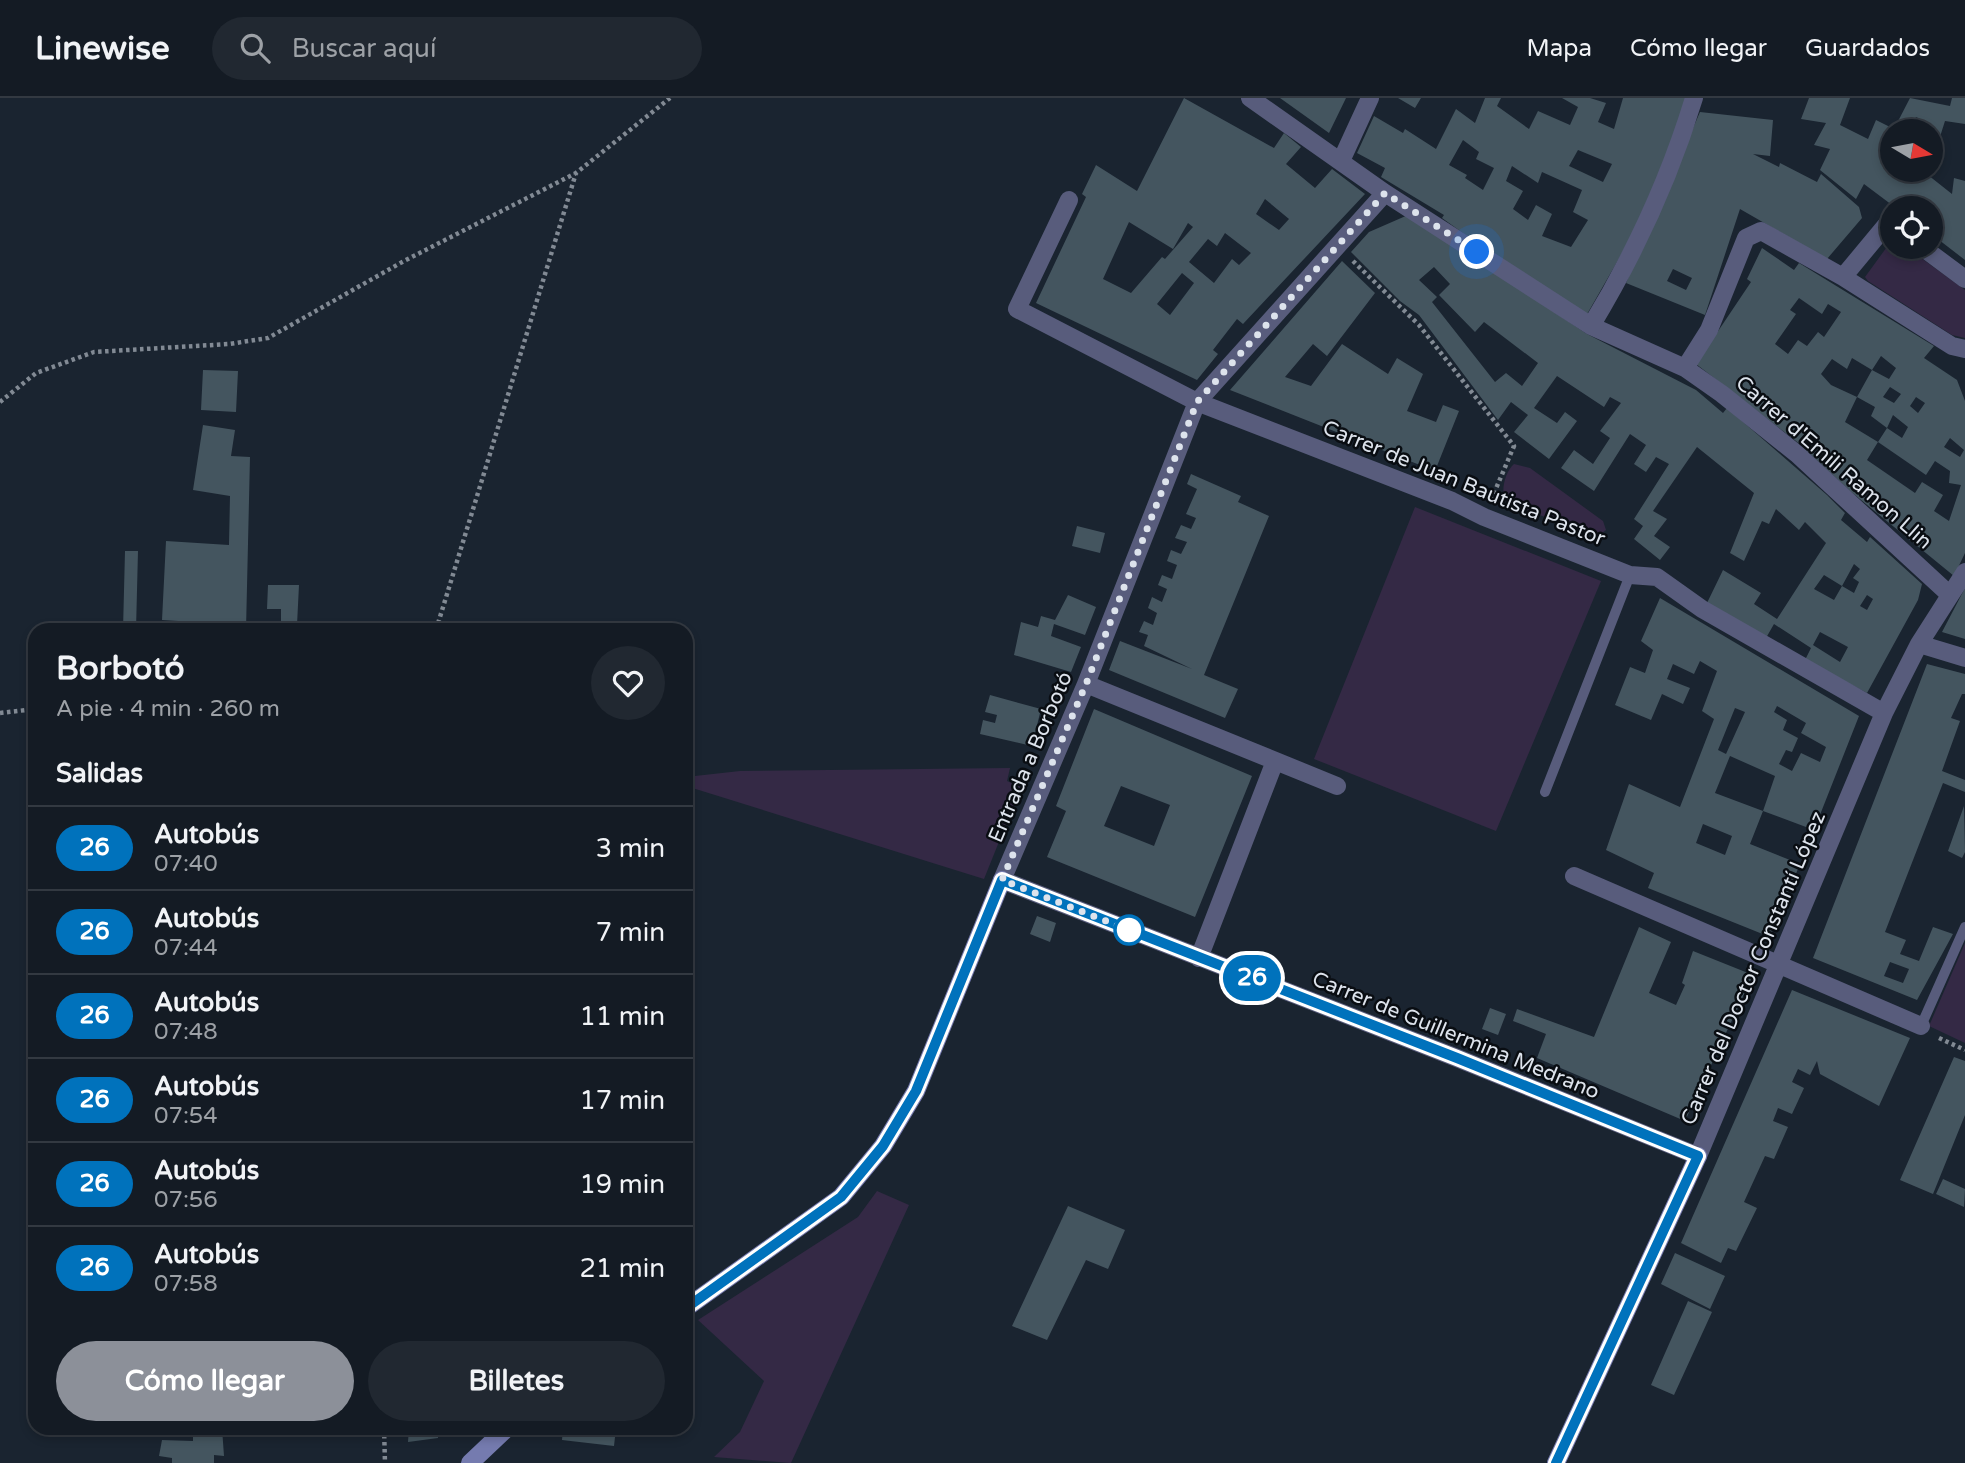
<!DOCTYPE html>
<html lang="es">
<head>
<meta charset="utf-8">
<style>
	:root { --surface:#141b24; --page:#212831; --text:#f1f3f6; --muted:#9da1a6; --line:#333941; --accent:#8c9099 }
	body { margin:0; font-family:"Varela Round",sans-serif; background:var(--page); color:var(--text); height:100vh; display:flex; flex-direction:column; font-size:26px; white-space:nowrap }
	* { box-sizing:border-box; margin:0 }
	p { font-size:23px; color:var(--muted) }
	.icon { flex:none; width:38px; height:38px; fill:none; stroke:currentColor; stroke-width:2; stroke-linecap:round; stroke-linejoin:round }
	.map { position:relative; flex:1; overflow:hidden }
	.side { position:absolute; left:28px; top:525px; width:665px; height:812px; display:flex; flex-direction:column; background:var(--surface); border-radius:21px; box-shadow:0 4px 10px #0003,0 0 0 2px var(--line) }
	.side>* { flex:none }
	.badge { padding:0 14px; border-radius:23px; font-size:24px; line-height:46px }
	.needle { width:46px; rotate:100deg }
	.fabs { position:absolute; left:1880px; top:21px; display:grid; gap:14px }
	.fabs a { display:grid; place-items:center; width:63px; height:63px; border-radius:50%; background:var(--surface); box-shadow:0 4px 10px #0003,0 0 0 2px var(--line); font-size:35px }
	.you { position:absolute; width:35px; height:35px; margin:-18px; border:5px solid #fff; border-radius:50%; background:#1a73e8; box-shadow:0 0 0 10px #1a73e833 }
	.map>.badge { position:absolute; translate:-50% -50%; box-shadow:0 0 0 4px #fff }
	h2 { padding:0 28px; font-size:26px; line-height:63px }
	.round { display:grid; place-items:center; flex:none; width:74px; height:74px; border-radius:37px; background:var(--page) }
	.headline { display:flex; align-items:center; justify-content:space-between; height:119px; padding:0 28px }
	h1 { font-size:33px; font-weight:700; line-height:52px }
	.primary-button { display:flex; gap:14px; margin-top:auto; padding:14px 28px }
	.primary-button a { flex:1; height:80px; border-radius:42px; background:var(--accent); color:#fff; font-size:28px; font-weight:700; line-height:80px; text-align:center }
	.primary-button a+a { background:var(--page); color:var(--text) }
	ul { padding:0; list-style:none }
	li { display:flex; align-items:center; gap:21px; height:84px; padding:0 28px; border-top:2px solid var(--line) }
	li div { flex:1 }
	li b { display:block; font-size:26px }
	li em { font-style:normal }
	li .badge { min-width:77px; font-weight:700; text-align:center }
	header { display:flex; align-items:center; gap:42px; box-sizing:border-box; height:98px; padding:0 35px; background:var(--surface); border-bottom:2px solid var(--line) }
	header strong { font-size:33px }
	nav { display:flex; gap:38px; margin-inline-start:auto; font-size:24px }
	.search { width:490px; height:63px; background:var(--page); display:flex; align-items:center; gap:18px; box-sizing:border-box; padding:0 24px; border-radius:38px; color:var(--muted); font-size:26px }
	.map>svg:first-child { display:block }
	.green { fill:#342945 }
	.building { fill:#44555f; fill-rule:evenodd }
	.lines { fill:none; stroke-linecap:round; stroke-linejoin:round }
	.path { stroke:#828a94; stroke-width:4.5; stroke-dasharray:3.5 3.5; stroke-linecap:butt }
	.lane { stroke:#585c7c; stroke-width:10 }
	.street { stroke:#585c7c; stroke-width:18 }
	.secondary { stroke:#757baf; stroke-width:18 }
	.line-casing { stroke:#fff; stroke-width:16 }
	.line { stroke:#0072bc; stroke-width:10 }
	.walk { stroke:#dde3ec; stroke-width:7; stroke-dasharray:0 12.6 }
	.stop-dot { fill:#fff; stroke:#0072bc; stroke-width:3.5 }
	.labels { text-anchor:middle; stroke-width:5; stroke-linejoin:round; paint-order:stroke }
	.street-label { font-size:21px; fill:#dde3ec; stroke:#090d12 }
</style>
</head>
<body>
<header>
<strong>Linewise</strong>
<div class="search"><svg class="icon" aria-label="search" viewBox="0 0 24 24"><circle cx="10" cy="10" r="6"/><path d="M15 15l6 6"/></svg>Buscar aquí</div>
<nav><a>Mapa</a><a>Cómo llegar</a><a>Guardados</a></nav>
</header>
<div class="map">
<svg width="1965" height="1365" viewBox="0 0 1965 1365">
	<rect width="100%" height="100%" fill="#1a2430"/>
	<path class="green" d="M1892 142V149H1906L1965 192V240L1952 237 1868 183 1865 179Z
		M1514 366 1530 370 1603 423 1606 432 1597 439 1506 404C1500 393 1505 374 1514 366Z
		M1415 409 1601 483 1496 733 1314 661Z
		M1010 670 1007 683 1021 689 984 781 686 688V679L740 673Z
		M1965 845V945L1929 928Z
		M877 1093 909 1107 791 1365 714 1359 740 1334 764 1283 698 1222 858 1119Z"/>
	<path class="building" d="M1184 0 1274 50 1284 35 1301 49 1286 66 1315 90 1332 71 1365 96 1243 226 1237 221 1213 252 1218 256 1197 282 1036 205 1086 99 1082 96 1096 67 1137 93ZM1265 101 1289 121 1279 132 1256 116ZM1129 124 1173 151 1188 125 1193 129 1165 161 1162 159 1131 195 1103 181ZM1225 135 1251 155 1239 167 1232 161 1214 185 1189 164 1208 141 1217 148ZM1182 175 1194 185 1170 217 1157 206Z
		M1280 0H1346L1329 35Z
		M1398 0H1421L1415 10Z
		M1485 0H1501L1497 8 1529 31 1538 13 1570 27 1578 9 1562 0H1590L1606 5 1598 24 1614 31 1623 0H1686L1663 67 1629 143 1586 218 1505 165 1442 120 1444 117 1381 79 1385 70 1357 55 1374 18 1403 35 1405 31 1436 51 1456 11 1475 25ZM1463 42 1479 54 1476 61 1494 70 1483 92 1465 80 1467 77 1449 67ZM1578 52 1612 66 1603 84 1569 68ZM1512 68 1538 85 1542 74 1582 92 1573 114 1588 122 1571 149 1542 138 1552 116 1536 107 1528 122 1513 111 1523 93 1506 83Z
		M1809 0H1850L1840 27 1868 41 1876 22 1894 31 1910 0 1950 8 1952 0H1965V26L1945 23 1931 67 1930 33H1920L1924 23 1916 19 1908 33H1892V72H1929L1928 77 1952 96 1954 80 1965 83V162L1930 135V110H1896L1864 86 1856 101 1820 72 1830 51 1814 47 1826 25 1801 21Z
		M1700 14 1773 22 1770 58 1753 56 1779 69 1780 65 1817 84 1821 76 1859 109 1862 120 1827 161 1740 111 1705 217 1626 185ZM1673 171 1692 180 1686 192 1667 183Z
		M1408 117 1587 236 1696 292 1723 315 1727 310 1827 397 1845 415 1841 422 1867 444 1870 439 1922 486 1918 502 1867 595 1805 562 1811 550 1774 526 1766 540 1707 505 1723 472 1761 495 1754 506 1777 521 1826 445 1805 424 1799 432 1776 411 1769 426 1762 423 1744 463 1730 455 1754 395 1697 349 1653 413 1667 421 1654 438 1670 449 1660 462 1634 441 1643 428 1634 421 1669 366 1656 359 1646 374 1634 366 1646 347 1630 336 1594 393 1561 370 1574 352 1593 366 1610 340 1600 333 1621 305 1610 299 1604 309 1557 278 1534 310 1557 325 1565 314 1577 323 1549 361 1514 334 1528 317 1511 304 1498 322 1419 217 1400 203 1351 154 1369 134ZM1434 169 1450 186 1439 197 1475 234 1484 224 1538 265 1522 288 1506 275 1495 284 1432 204 1437 199 1419 182ZM1854 466 1860 471 1853 480 1859 484 1854 495 1842 488 1834 502 1814 491 1824 477 1842 488ZM1867 497 1873 501 1867 512 1860 508ZM1820 534 1848 549 1840 564 1813 547Z
		M1762 150 1794 172 1799 165 1934 248 1924 260 1957 282 1965 303V455L1954 478 1850 393 1796 343 1696 266 1751 184 1747 181ZM1799 200 1822 216 1828 206 1841 214 1824 239 1818 234 1807 248 1798 242 1788 256 1775 246 1796 216 1790 212ZM1881 258 1896 270 1889 281 1872 272 1857 299 1875 309 1871 318 1887 330 1893 317 1908 329 1902 340 1887 330 1878 344 1926 377 1935 363 1950 373 1949 385 1961 387 1949 423 1934 413 1943 397 1922 384 1915 395 1867 362 1878 344 1845 324 1857 299 1831 287 1821 276 1832 261 1847 271 1852 260 1872 272ZM1890 289 1901 296 1894 305 1883 299ZM1916 299 1925 305 1918 315 1910 308ZM1950 340 1964 352 1960 359 1944 349Z
		M1342 163 1375 195 1327 258 1313 246 1285 279 1311 288 1342 246 1388 276 1397 260 1423 276 1407 313 1436 324 1443 307 1459 313 1435 373 1230 292Z
		M203 272 238 273 236 314 201 312Z
		M203 327 235 332 231 358 250 359 246 532H227V526L162 522 166 443 229 447 230 398 193 392Z
		M1191 376 1241 398 1238 404 1269 418 1204 577 1238 591 1225 620 1109 572 1120 543 1192 571 1144 548 1148 537 1139 534 1144 523 1153 527 1157 515 1148 510 1152 499 1162 504 1167 491 1158 487 1162 477 1172 481 1177 467 1167 463 1171 452 1181 456 1187 444 1175 440 1181 427 1191 431 1196 420 1186 416 1197 391 1187 386Z
		M1077 428 1105 435 1100 455 1072 448Z
		M125 453H138L136 532H123Z
		M268 487H299L297 527H305V532H267V528L281 527V511H267Z
		M1965 490V541L1942 534Z
		M1068 497 1096 509 1085 537 1054 526 1051 538 1081 549 1071 574 1014 557 1021 524 1038 529 1041 518 1055 522Z
		M1660 500 1859 618 1814 732 1763 713 1775 678 1730 658 1715 695 1763 713 1750 746 1800 766 1770 839 1648 790 1654 775 1606 752 1629 686 1680 709 1714 621 1702 613 1717 573 1700 563 1694 576 1673 566 1667 581 1690 590 1683 606 1662 596 1651 622 1615 607 1630 569 1645 575 1653 552 1641 543ZM1777 608 1806 625 1801 635 1826 649 1820 664 1801 655 1792 673 1779 666 1786 652 1792 654 1798 640 1783 632 1787 622 1774 614ZM1735 610 1745 614 1726 656 1718 652ZM1703 726 1732 738 1725 757 1696 745Z
		M1927 566 1965 576V596H1962L1951 620 1960 623 1942 673 1965 682V694L1943 685 1885 834 1906 842 1900 856 1919 863 1933 829 1953 836 1917 902 1813 860ZM1890 864 1909 871 1903 885 1884 878Z
		M990 597 1041 611 1032 648 980 636 983 622 995 625 997 617 985 614Z
		M1094 611 1252 678 1195 819 1047 759 1066 713 1056 708ZM1121 688 1170 707 1154 748 1104 728Z
		M1964 708 1965 754 1962 760 1948 753Z
		M1037 818 1056 825 1050 844 1030 836Z
		M1639 829 1671 844 1649 895 1676 907 1685 887 1682 885 1693 853 1753 877 1685 1023 1537 960 1546 936 1513 923 1517 911 1594 939Z
		M1792 892 1910 940 1879 1008 1820 976 1817 963 1810 977 1798 971 1792 984 1804 990 1792 1016 1778 1010 1773 1023 1788 1029 1774 1061 1765 1058 1744 1104 1757 1110 1736 1153 1728 1150 1721 1165 1681 1145Z
		M1490 910 1506 916 1498 937 1482 931Z
		M1954 959 1965 963V1017L1933 1096 1900 1082Z
		M1943 1081 1965 1091 1964 1109 1936 1096Z
		M1068 1108 1125 1132 1108 1171 1086 1162 1047 1242 1012 1228Z
		M1675 1155 1725 1178 1710 1211 1661 1186Z
		M1688 1203 1712 1214 1674 1297 1651 1287Z
		M193 1330H222L224 1358 214 1357V1365H172V1360L159 1358 162 1342 193 1343Z
		M409 1330H438V1340L408 1344Z
		M563 1330H616L614 1348 562 1342Z"/>
	<g class="lines">
		<path class="path" d="M1353 163 1419 227 1514 348 1492 400
			M0 304 36 275 94 254 229 246 268 240 404 163 576 75 670 0
			M436 532 576 75
			M0 615 35 611
			M1939 940 1965 952
			M384 1330 385 1365"/>
		<path class="lane" d="M1545 694 1630 477
			M1921 928 1965 829"/>
		<path class="street" d="M1250 0 1385 95 1591 228 1685 270 1722 296 1797 356 1950 497
			M1341 63 1370 0
			M1385 95 1197 304 1086 586 1002 782 1457 960 1698 1058 1884 615 1919 546 1965 474
			M1069 102 1017 211 1197 304 1452 403 1484 419 1630 477 1657 479 1702 511 1884 615
			M1922 149 1965 181
			M1843 179 1887 126 1892 128
			M1591 228C1634 157 1670 79 1694 0
			M1685 270 1709 232 1746 140 1761 133 1843 179 1952 248 1965 251
			M1919 546 1965 560
			M1086 586 1337 688
			M1574 778 1921 928
			M1199 860 1275 663"/>
		<path class="secondary" d="M686 1210 841 1099 883 1048 916 993 1002 782
			M470 1365 507 1330
			M1556 1365 1698 1058"/>
	</g>
	<g class="lines">
		<defs>
			<path id="line" d="M686 1210 841 1099 883 1048 916 993 1002 782 1457 960 1698 1058 1556 1365"/>
		</defs>
		<use href="#line" class="line-casing"/>
		<use href="#line" class="line"/>
		<path class="walk" d="M1129 832 1002 782 1086 586 1197 304 1385 95 1477 154"/>
	</g>
	<circle class="stop-dot" cx="1129" cy="832" r="14"/>
	<g class="labels">
		<g class="street-label">
			<text transform="translate(1834 364) rotate(41)" y="7">Carrer d'Emili Ramon Llin</text>
			<text transform="translate(1464 385) rotate(22)" y="7">Carrer de Juan Bautista Pastor</text>
			<text transform="translate(1030 659) rotate(-67)" y="7">Entrada a Borbotó</text>
			<text transform="translate(1753 870) rotate(-67)" y="7">Carrer del Doctor Constantí López</text>
			<text transform="translate(1456 937) rotate(22)" y="7">Carrer de Guillermina Medrano</text>
		</g>
	</g>
</svg>
<div class="fabs">
<a><svg class="needle" viewBox="-14 -14 28 28"><path d="M0-13l5 13h-10z" fill="#e53935"/><path d="M0 13l5-13h-10z" fill="#9da1a6"/></svg></a>
<a><svg class="icon" aria-label="locate" viewBox="0 0 24 24"><circle cx="12" cy="12" r="6"/><path d="M12 2v4M12 18v4M2 12h4M18 12h4"/></svg></a>
</div>
<div class="you" style="left:1477px;top:154px"></div>
<b class="badge" style="left:1252px;top:880px;background:#0072bc;color:#fff">26</b>
<section class="side">
<div class="headline"><div><h1>Borbotó</h1><p>A pie · 4 min · 260 m</p></div><a class="round"><svg class="icon" aria-label="heart" viewBox="0 0 24 24"><path d="M12 20l-8-8c-3-5 5-10 8-4 3-6 11-1 8 4z"/></svg></a></div>
<h2>Salidas</h2>
<ul>
<li><span class="badge" style="background:#0072bc;color:#fff">26</span><div><b>Autobús</b><p>07:40</p></div><em>3 min</em></li>
<li><span class="badge" style="background:#0072bc;color:#fff">26</span><div><b>Autobús</b><p>07:44</p></div><em>7 min</em></li>
<li><span class="badge" style="background:#0072bc;color:#fff">26</span><div><b>Autobús</b><p>07:48</p></div><em>11 min</em></li>
<li><span class="badge" style="background:#0072bc;color:#fff">26</span><div><b>Autobús</b><p>07:54</p></div><em>17 min</em></li>
<li><span class="badge" style="background:#0072bc;color:#fff">26</span><div><b>Autobús</b><p>07:56</p></div><em>19 min</em></li>
<li><span class="badge" style="background:#0072bc;color:#fff">26</span><div><b>Autobús</b><p>07:58</p></div><em>21 min</em></li>
</ul>
<div class="primary-button"><a>Cómo llegar</a><a>Billetes</a></div>
</section>
</div>
</body>
</html>
